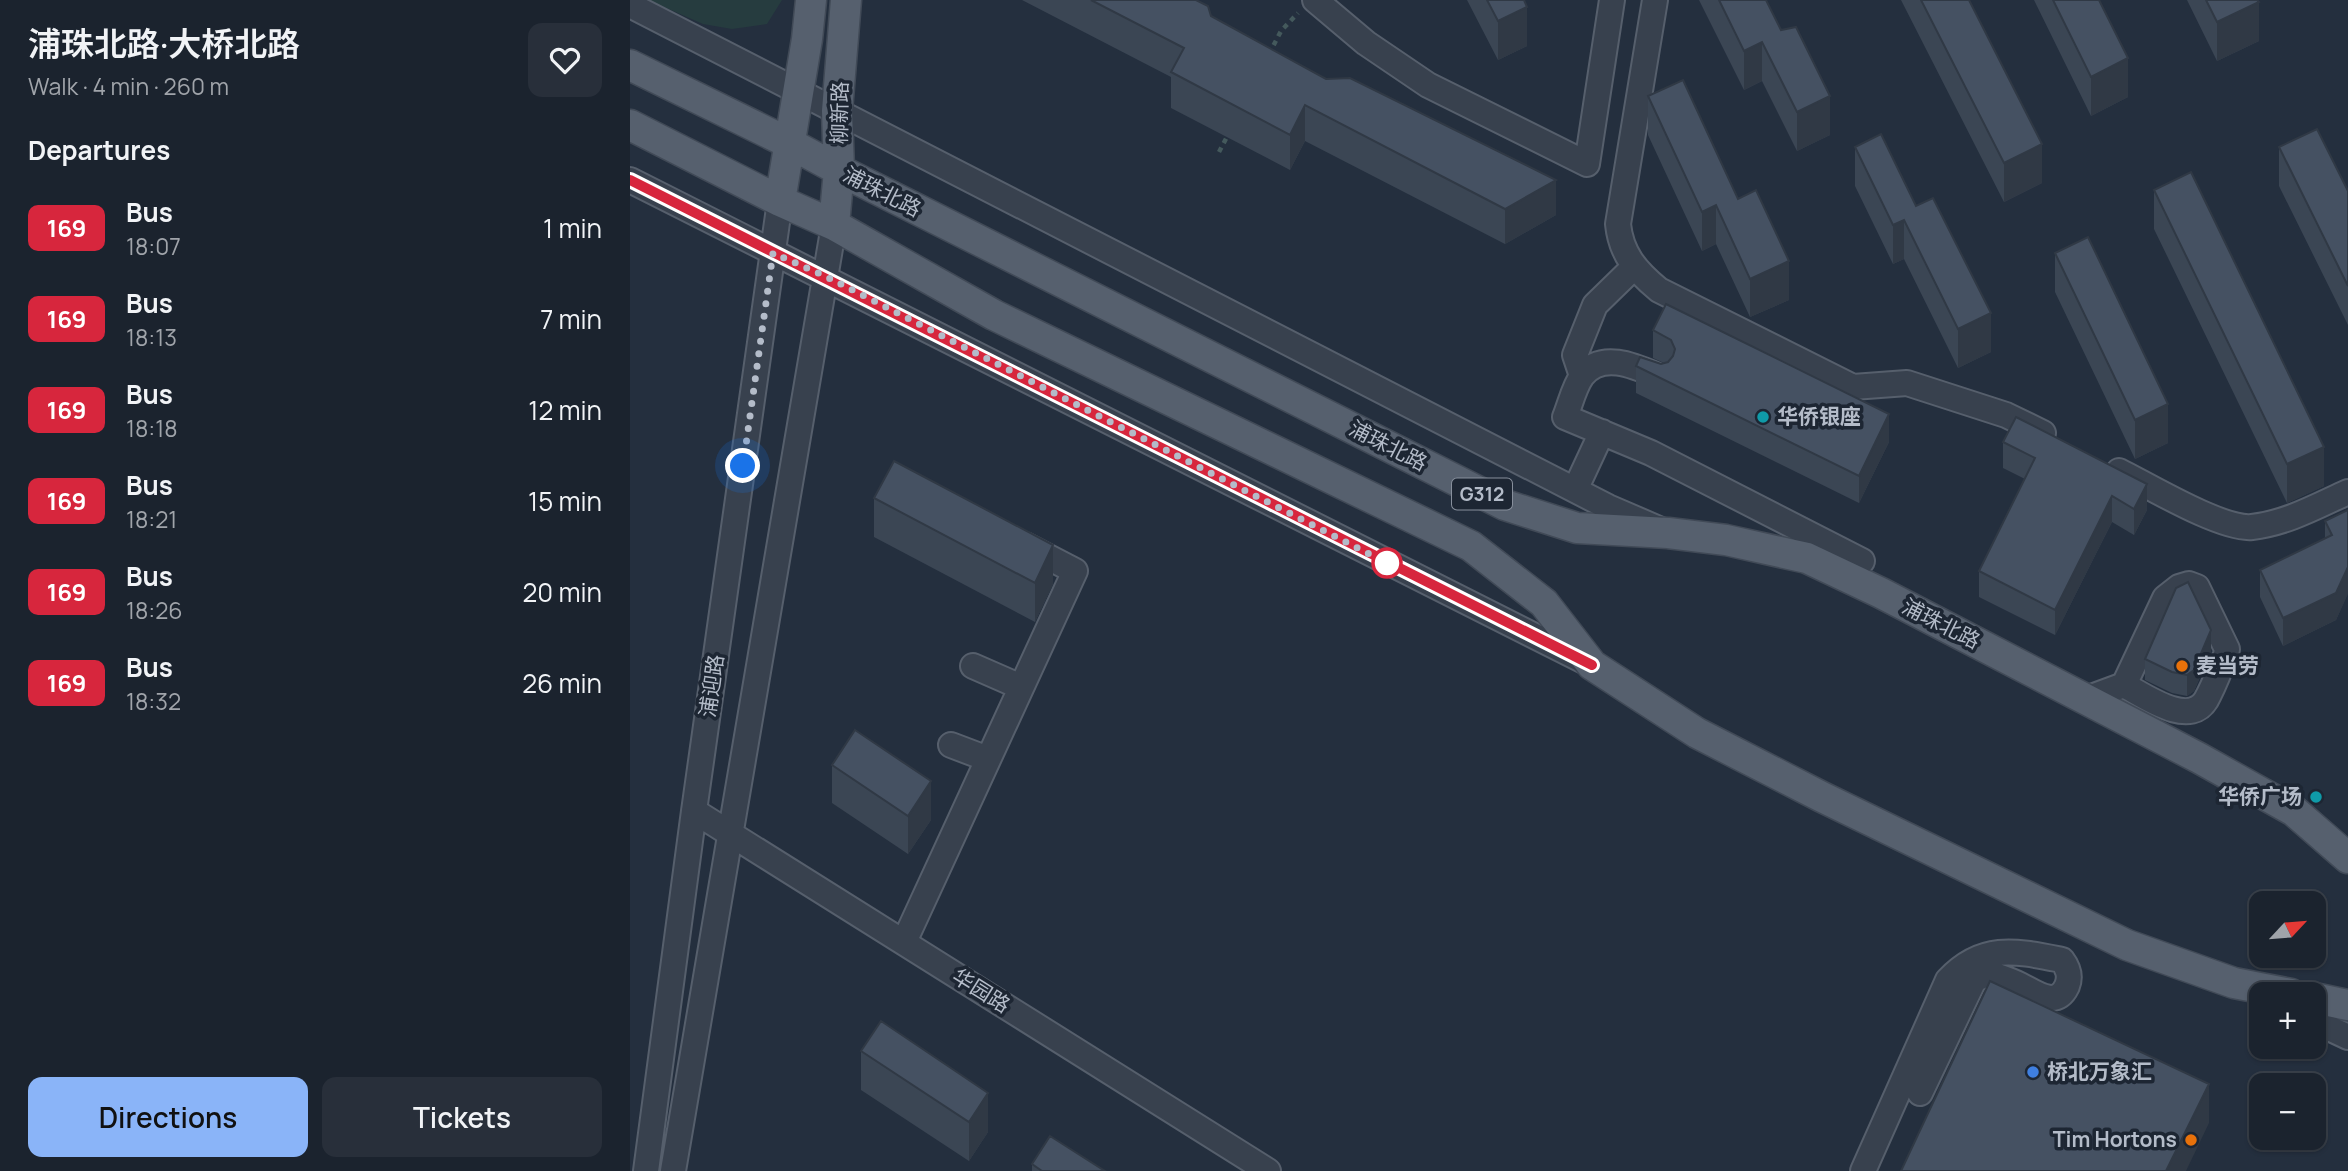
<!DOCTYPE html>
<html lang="en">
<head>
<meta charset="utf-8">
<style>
	:root { --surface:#1b232e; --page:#282f3a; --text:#f1f3f6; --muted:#a0a4aa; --line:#39404a; --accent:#8ab4f8 }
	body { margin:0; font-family:Manrope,"Noto Sans SC",sans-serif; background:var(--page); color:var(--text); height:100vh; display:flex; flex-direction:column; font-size:26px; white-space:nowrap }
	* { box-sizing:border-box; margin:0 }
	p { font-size:23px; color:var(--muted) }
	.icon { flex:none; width:38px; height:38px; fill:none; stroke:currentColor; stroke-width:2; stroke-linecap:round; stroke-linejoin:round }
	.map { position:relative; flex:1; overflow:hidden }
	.sheet { display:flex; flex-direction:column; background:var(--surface); width:630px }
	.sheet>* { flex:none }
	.badge { padding:0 14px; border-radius:10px; font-size:24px; line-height:46px }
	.needle { width:46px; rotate:64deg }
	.controls { position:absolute; left:1619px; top:891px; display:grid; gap:14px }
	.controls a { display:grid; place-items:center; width:77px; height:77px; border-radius:14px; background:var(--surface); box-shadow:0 2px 5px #0004,0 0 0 2px var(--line); font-size:35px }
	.you { position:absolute; width:35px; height:35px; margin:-18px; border:5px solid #fff; border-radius:50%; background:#1a73e8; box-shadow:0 0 0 10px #1a73e833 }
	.map>.badge { position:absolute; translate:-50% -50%; box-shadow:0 0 0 4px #fff }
	h2 { padding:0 28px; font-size:26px; line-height:63px }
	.round { display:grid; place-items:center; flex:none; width:74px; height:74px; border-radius:14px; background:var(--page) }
	.head { display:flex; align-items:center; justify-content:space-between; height:119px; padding:0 28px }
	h1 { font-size:33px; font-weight:600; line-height:52px }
	.action { display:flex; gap:14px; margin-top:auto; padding:14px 28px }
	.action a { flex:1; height:80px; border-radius:14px; background:var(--accent); color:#111; font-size:28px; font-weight:600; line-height:80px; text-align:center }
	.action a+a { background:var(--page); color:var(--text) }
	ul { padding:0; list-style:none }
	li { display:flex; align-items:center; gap:21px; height:91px; padding:0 28px }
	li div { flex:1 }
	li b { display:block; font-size:26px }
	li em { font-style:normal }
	li .badge { min-width:77px; font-weight:700; text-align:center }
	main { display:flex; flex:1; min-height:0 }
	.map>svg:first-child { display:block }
	.green { fill:#263c3f }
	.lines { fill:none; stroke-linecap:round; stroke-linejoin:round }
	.minor-casing { stroke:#565f6c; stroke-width:28 }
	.major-casing { stroke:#414a57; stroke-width:33 }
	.path { stroke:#44595c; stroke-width:4.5; stroke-dasharray:5 5; stroke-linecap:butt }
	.minor { stroke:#38414e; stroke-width:24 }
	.major { stroke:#56606e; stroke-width:30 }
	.wall { fill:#3b4654 }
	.shaded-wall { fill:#303945 }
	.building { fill:#455162; stroke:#303945; stroke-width:2 }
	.line-casing { stroke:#fff; stroke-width:16 }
	.line { stroke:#d7263d; stroke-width:10 }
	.walk { stroke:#b4bcc9; stroke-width:7; stroke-dasharray:0 12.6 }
	.culture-dot { fill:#0f9aa8; stroke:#1d2633; stroke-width:2.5 }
	.stop-dot { fill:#fff; stroke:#d7263d; stroke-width:3.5 }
	.food-dot { fill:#e8710a; stroke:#1d2633; stroke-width:2.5 }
	.shop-dot { fill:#3f7fe0; stroke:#1d2633; stroke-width:2.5 }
	.labels { text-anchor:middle; stroke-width:7; stroke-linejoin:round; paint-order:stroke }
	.shield { fill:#1d2633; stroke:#878f9c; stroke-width:2 }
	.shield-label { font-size:19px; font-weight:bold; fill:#b4bcc9 }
	.street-label { font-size:21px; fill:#b4bcc9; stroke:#1d2633 }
	.poi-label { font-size:21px; font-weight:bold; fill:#b4bcc9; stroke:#1d2633; text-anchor:start }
</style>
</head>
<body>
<main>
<section class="sheet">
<div class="head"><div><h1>浦珠北路·大桥北路</h1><p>Walk · 4 min · 260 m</p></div><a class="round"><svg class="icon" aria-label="heart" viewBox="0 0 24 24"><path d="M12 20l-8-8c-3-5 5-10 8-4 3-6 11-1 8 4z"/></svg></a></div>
<h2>Departures</h2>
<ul>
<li><span class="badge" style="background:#d7263d;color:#fff">169</span><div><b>Bus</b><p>18:07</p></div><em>1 min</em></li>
<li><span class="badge" style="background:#d7263d;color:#fff">169</span><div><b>Bus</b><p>18:13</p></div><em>7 min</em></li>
<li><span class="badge" style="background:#d7263d;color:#fff">169</span><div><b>Bus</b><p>18:18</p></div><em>12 min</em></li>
<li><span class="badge" style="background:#d7263d;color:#fff">169</span><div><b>Bus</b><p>18:21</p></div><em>15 min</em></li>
<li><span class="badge" style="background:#d7263d;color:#fff">169</span><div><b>Bus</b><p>18:26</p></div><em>20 min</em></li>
<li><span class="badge" style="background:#d7263d;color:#fff">169</span><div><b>Bus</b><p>18:32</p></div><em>26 min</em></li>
</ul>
<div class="action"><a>Directions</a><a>Tickets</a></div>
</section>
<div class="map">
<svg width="1718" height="1171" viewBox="0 0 1718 1171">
	<rect width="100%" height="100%" fill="#242f3e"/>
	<path class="green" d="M18 0H152L137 24 102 29 73 24Z"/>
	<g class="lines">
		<defs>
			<path id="minor" d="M685 0 736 43 798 85 957 164 982 0
				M1025 0 988 224C991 254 1006 271 1029 290L1223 387 1277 383 1376 415 1413 433
				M0 5 978 507 1029 529
				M0 180 962 665
				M952 376 945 355 965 305 1004 267
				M1030 377C1007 367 972 350 952 376 944 387 940 405 935 417L1021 453 1232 561
				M1489 471C1519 486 1592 530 1622 527 1657 523 1687 506 1718 492
				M945 490 972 432
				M343 666 391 687
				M1456 699 1494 685 1535 598 1549 587 1559 584 1567 587 1597 649 1596 655C1590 669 1584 686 1576 700 1559 728 1515 696 1494 685
				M321 745 358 759
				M64 811 638 1171
				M274 942 445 571 395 545
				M1684 1021 1718 1037
				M16 1171 64 811 150 201
				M43 1171 204 225
				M1233 1171 1318 980C1353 943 1386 951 1432 960 1438 968 1441 976 1437 986 1426 1009 1406 993 1390 985 1380 980 1370 977 1359 973L1344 980 1290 1093"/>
			<path id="major" d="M0 65 159 143 209 170 875 505 947 528 1038 533 1096 540 1177 558 1251 593 1569 758 1664 811 1718 858
				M0 125 150 201 204 225 364 315 841 546 914 603 962 665 1067 733 1192 797 1497 945 1604 983 1661 994
				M150 201 177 39 181 0
				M204 225 209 170 207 111 216 0
				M1684 998 1718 1005"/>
		</defs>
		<use href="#minor" class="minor-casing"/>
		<use href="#major" class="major-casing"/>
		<path class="path" d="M639 54 651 31 668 13
			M589 152 599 133"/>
		<use href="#minor" class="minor"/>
		<use href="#major" class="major"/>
	</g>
	<path class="wall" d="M392 0H566L581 16 926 215 875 244 675 141 660 170 541 108V77Z
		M837 0H894L897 46 868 60Z
		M1069 0H1136L1200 135 1167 151 1132 81 1114 90Z
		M1271 0H1339L1412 183 1374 202Z
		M1404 0H1469L1498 97 1461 116Z
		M1557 0H1627L1629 41 1587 61Z
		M1018 96 1108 199 1159 300 1120 317 1086 244 1072 251 1018 135Z
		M1225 147 1286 206 1361 352 1328 368 1274 259 1263 264 1225 186Z
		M1649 147 1718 191V325L1649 186Z
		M1524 190 1694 486 1657 503 1524 229Z
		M1425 253 1538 443 1505 459 1425 292Z
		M1023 330 1259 442 1229 503 1006 393V366L1034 363 1023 358Z
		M1373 442 1517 510 1504 535 1482 522 1425 635 1349 597V571L1395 479 1373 468Z
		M244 498 423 584 405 622 244 537Z
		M1718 510 1717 595 1706 620 1653 646 1630 597V570L1695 539V521Z
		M1581 651 1564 691 1557 696 1542 693 1515 680V659Z
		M202 765 301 820 278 854 202 803Z
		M231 1051 358 1132 339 1161 231 1090Z
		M402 1164 475 1171H402Z"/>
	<path class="shaded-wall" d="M1629 2V41L1587 61V22Z
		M897 7V46L868 60V21Z
		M1132 42V81L1114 90V51Z
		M1498 58V97L1461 116V77Z
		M1200 96V135L1167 151V112Z
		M675 105V141L660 170V135Z
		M1412 144V183L1374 202V163Z
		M926 180V215L875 244V209Z
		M1086 205V244L1072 251V212Z
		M1274 220V259L1263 264V225Z
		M1159 261V300L1120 317V279Z
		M1361 313V352L1328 368V329Z
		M1538 404V443L1505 459V420Z
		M1259 414V442L1229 503V476Z
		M1694 447V486L1657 503V464Z
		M1517 484V510L1504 535V509Z
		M1482 496V522L1425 635V610Z
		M423 545V584L405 622V583Z
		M1718 567V594L1706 620 1653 646V618Z
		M1581 630V651L1564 691 1557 696V675Z
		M301 781V820L278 854V816Z
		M1579 1084V1123L1556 1171H1536Z
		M358 1093V1132L339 1161V1122Z"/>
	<path class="building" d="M461 0H566L578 6 581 16 696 79 720 78 926 180 875 209 675 105 660 135 541 72 554 48Z
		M857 0H894L897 7 868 21Z
		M1089 0H1136L1151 30 1166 27 1200 96 1167 112 1132 42 1114 51Z
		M1291 0H1339L1412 144 1374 163Z
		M1423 0H1469L1498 58 1461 77Z
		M1576 0H1627L1629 2 1587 22Z
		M1053 80 1108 199 1126 190 1159 261 1120 279 1086 205 1072 212 1018 96Z
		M1687 129 1718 191V286L1649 147Z
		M1251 134 1286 206 1303 198 1361 313 1328 329 1274 220 1263 225 1225 147Z
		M1561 172 1694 447 1657 464 1524 190Z
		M1458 237 1538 404 1505 420 1425 253Z
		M1036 304 1259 414 1229 476 1006 366 1010 357 1031 364 1038 362 1043 356 1045 349 1041 340 1023 330Z
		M1386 417 1517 484 1504 509 1482 496 1425 610 1349 571 1405 458 1373 442Z
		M264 461 423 545 405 583 244 498Z
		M1718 510V567L1706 593 1653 618 1630 570 1702 535 1695 521Z
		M1558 582 1581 630 1564 670 1557 675 1542 672 1515 659 1546 588Z
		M225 730 301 781 278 816 202 765Z
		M1360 981 1579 1084 1536 1171H1271Z
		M251 1021 358 1093 339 1122 231 1051Z
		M420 1136 475 1171H412L402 1164Z"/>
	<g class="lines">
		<defs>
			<path id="line" d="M0 180 962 665"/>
		</defs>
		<use href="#line" class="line-casing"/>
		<use href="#line" class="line"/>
		<path class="walk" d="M113 466 143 253 195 276 757 563"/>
	</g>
	<g class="culture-dot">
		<circle cx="1133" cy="417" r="7"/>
		<circle cx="1686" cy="797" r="7"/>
	</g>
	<circle class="stop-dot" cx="757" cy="563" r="14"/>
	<g class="food-dot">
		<circle cx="1552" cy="666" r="7"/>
		<circle cx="1561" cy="1140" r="7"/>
	</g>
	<circle class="shop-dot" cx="1403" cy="1072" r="7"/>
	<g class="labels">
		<rect class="shield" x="822" y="478.5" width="60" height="31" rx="5"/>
		<g class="shield-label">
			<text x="852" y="501">G312</text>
		</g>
		<g class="street-label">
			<text transform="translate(210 113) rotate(-89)" y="7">柳新路</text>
			<text transform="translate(252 192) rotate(27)" y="7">浦珠北路</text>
			<text transform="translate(758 446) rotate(27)" y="7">浦珠北路</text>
			<text transform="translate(1311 624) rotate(27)" y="7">浦珠北路</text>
			<text transform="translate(82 686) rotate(-82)" y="7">浦迎路</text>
			<text transform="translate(351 991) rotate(32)" y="7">华园路</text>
		</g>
		<g class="poi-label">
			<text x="1147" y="424">华侨银座</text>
			<text x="1566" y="673">麦当劳</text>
			<text x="1672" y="804" text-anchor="end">华侨广场</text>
			<text x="1417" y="1079">桥北万象汇</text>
			<text x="1547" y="1147" text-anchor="end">Tim Hortons</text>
		</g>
	</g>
</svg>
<div class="controls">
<a><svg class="needle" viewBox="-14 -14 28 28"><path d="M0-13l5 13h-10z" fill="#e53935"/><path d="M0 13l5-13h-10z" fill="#a0a4aa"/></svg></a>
<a>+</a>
<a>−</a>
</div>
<div class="you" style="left:113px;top:466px"></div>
</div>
</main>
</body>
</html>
